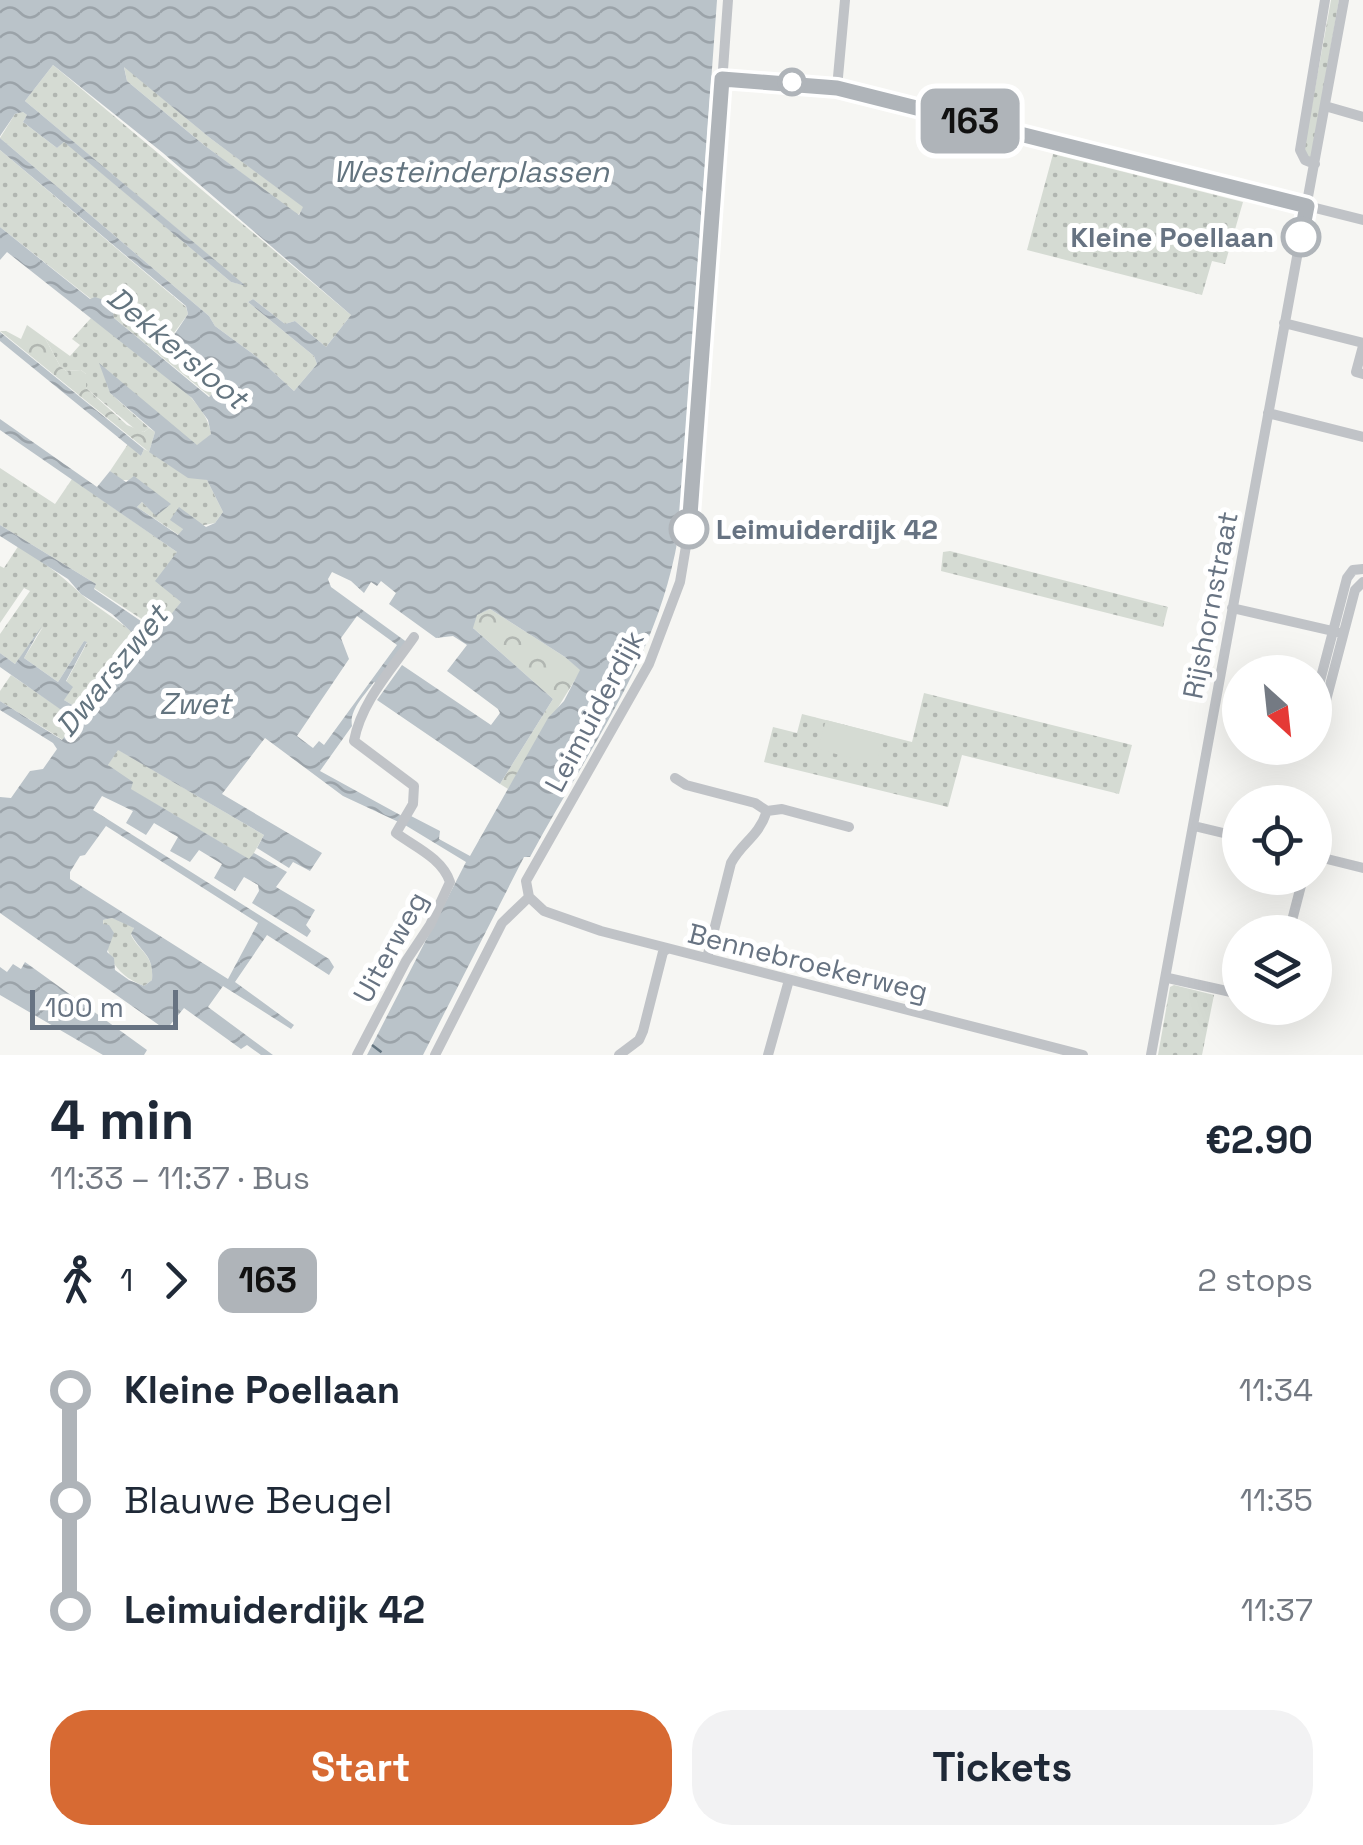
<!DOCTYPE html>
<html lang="en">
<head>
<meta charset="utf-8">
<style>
	:root { --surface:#fff; --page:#f2f2f3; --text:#1f2937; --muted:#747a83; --accent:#d76a33 }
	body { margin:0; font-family:"Space Grotesk",sans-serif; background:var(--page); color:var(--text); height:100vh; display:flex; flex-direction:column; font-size:38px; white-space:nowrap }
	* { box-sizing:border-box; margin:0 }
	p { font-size:32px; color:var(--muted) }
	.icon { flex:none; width:55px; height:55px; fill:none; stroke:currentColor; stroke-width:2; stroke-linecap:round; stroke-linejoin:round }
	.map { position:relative; height:1055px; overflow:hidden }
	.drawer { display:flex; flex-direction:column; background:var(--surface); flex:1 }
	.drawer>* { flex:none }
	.badge { padding:0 20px; border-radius:15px; font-size:35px; line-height:65px }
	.needle { width:65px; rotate:153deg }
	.controls { position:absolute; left:1222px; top:655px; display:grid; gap:20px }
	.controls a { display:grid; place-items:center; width:110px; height:110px; border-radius:50%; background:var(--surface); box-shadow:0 10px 40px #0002; font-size:50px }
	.scale { position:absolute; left:30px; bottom:25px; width:148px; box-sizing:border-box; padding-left:10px; border:5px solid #677382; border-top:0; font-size:28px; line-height:35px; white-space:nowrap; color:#677382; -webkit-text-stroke:8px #fff; paint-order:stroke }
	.map>.badge { position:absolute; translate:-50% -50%; box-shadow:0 0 0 5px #fff }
	.legs { display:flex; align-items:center; gap:15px; height:110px; padding:0 50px; font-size:32px }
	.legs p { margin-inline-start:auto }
	.head { display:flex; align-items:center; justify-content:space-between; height:170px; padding:0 50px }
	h1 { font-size:55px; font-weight:600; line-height:75px }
	.action { display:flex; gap:20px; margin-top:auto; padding:20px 50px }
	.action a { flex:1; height:115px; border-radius:40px; background:var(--accent); color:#fff; font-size:40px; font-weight:600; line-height:115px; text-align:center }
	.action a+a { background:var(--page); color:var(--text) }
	ul { padding:0 50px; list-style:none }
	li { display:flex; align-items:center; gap:35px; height:110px; font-size:38px }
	li i { display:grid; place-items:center; width:15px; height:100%; margin:0 12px; background:currentColor }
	li i::after { content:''; width:25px; height:25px; margin:-12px; border:8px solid; border-radius:50%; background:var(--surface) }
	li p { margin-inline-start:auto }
	li:first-child i { background:linear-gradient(#0000 50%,currentColor 0) }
	li:last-child i { background:linear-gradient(currentColor 50%,#0000 0) }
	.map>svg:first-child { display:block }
	.grass { fill:url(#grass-dots) }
	.forest { fill:url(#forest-crowns) }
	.garden { fill:#d5dbd3 }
	.water { fill:url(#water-waves); fill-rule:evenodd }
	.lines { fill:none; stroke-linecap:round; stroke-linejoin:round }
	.ferry { stroke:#63747f; stroke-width:2.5; stroke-dasharray:12 10; stroke-linecap:butt }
	.minor { stroke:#c0c3c7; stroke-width:10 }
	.line-1-casing { stroke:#fff; stroke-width:22 }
	.line-1 { stroke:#afb4b9; stroke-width:15 }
	.stop-1-dot { fill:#fff; stroke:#afb4b9; stroke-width:5 }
	.labels { text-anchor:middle; stroke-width:10; stroke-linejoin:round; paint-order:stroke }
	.stop-label { font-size:28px; font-weight:bold; fill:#677382; stroke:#fff; text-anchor:end }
	.street-label { font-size:28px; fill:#677382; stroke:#fff }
	.water-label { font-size:30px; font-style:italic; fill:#63747f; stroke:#fff }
</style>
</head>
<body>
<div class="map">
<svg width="1363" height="1055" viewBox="0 0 1363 1055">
	<defs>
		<pattern id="grass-dots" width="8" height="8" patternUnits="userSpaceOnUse" patternTransform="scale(2.5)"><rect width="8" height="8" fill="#d5dbd3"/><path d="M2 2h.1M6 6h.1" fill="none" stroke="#b1b6b1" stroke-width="1.8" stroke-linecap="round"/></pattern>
		<pattern id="forest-crowns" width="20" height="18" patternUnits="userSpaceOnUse" patternTransform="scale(2.5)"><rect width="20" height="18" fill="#d5dbd3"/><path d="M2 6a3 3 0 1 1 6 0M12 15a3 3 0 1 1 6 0" fill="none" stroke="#b1b6b1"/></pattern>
		<pattern id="water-waves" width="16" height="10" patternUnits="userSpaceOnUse" patternTransform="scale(2.5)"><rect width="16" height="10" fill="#bac3c9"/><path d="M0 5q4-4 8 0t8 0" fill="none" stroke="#9ba3a9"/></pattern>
	</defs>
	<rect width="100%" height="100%" fill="#f6f6f3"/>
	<path class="grass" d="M1331 0H1339L1311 159 1303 155Z
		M53 65 351 315 326 347 295 321 285 324 253 299 248 302 314 356 317 364 294 391 257 357 215 326 209 316 0 138 15 114 23 112 27 115 23 122 57 148 64 141 231 282 244 285 25 101Z
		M124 66 210 138 304 207 298 215 204 145 127 81Z
		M0 150 186 307 188 314 174 333 223 384 212 398 114 318 113 314 125 299 115 292 107 301 91 299 0 227Z
		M1053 154 1243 202 1225 264 1212 261 1202 295 1027 250Z
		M91 318C122 342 208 394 211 434L197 446 103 371 110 393 149 428 144 432 136 430 86 388V374L81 370 66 371 60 366 45 338 70 356 80 345 72 339Z
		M128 444 141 456 144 449 207 480 223 512 215 523 183 529 179 535 137 507 142 502 156 515 170 504 131 480H121L110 471Z
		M0 468 55 504 72 479 177 552 181 602 160 631 94 588 96 584 0 525Z
		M19 545C42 561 61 575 81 594 101 611 125 623 143 643L89 715 64 700 66 682 87 643 84 641 58 682 24 658 43 627 15 664 0 653V634L30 591 24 588 0 623V566L4 568Z
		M950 551 1168 607 1163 627 941 571 943 552Z
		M11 675 77 720 63 740 0 701V691Z
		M924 693 1132 745 1119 794 962 755 948 807 764 762 773 727 797 733 802 714 912 742Z
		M117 749 264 835 250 860 130 789 108 765Z
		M112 918 132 925 134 929 131 935C141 954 154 954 152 980L144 986C111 973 106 953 103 920Z
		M1174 985 1214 995 1202 1055H1158L1170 987Z"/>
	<path class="forest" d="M27 325 45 338 60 366 66 371 81 370 86 374V388L127 425 144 432 149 428 155 432 149 452 0 331H6L21 339Z
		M490 609 565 657 581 670 508 789 500 784 553 699 472 627 476 615Z"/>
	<path class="garden" d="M826 720 884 735 876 765 818 749Z"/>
	<path class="water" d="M0 0H717L678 538C657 660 587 751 530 857H524L423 1055H367L466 862 405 825 343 796 265 738 222 794 322 853 310 871 293 862 289 868 257 848 264 835 118 750 108 765 133 782 131 789 249 859 254 853 287 872 276 887 315 910 306 925 311 931 307 937 252 903 259 891 258 885 244 877 235 891 214 878 222 864 199 850 190 862 170 851 178 837 154 823 146 835 126 823 133 811 102 796 93 810 329 959 334 967 329 975 267 935 235 982 294 1025 291 1029 223 986 208 1007 273 1055H261L247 1045 241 1049 184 1008 166 1030 0 913V797L11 798 30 771 43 769 57 749 53 743 0 710V701L62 740 77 721 0 667V653L15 664 42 626 24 658 58 682 84 641 87 642 66 681 73 687 64 700 89 715 143 643 112 614 81 594 68 579 0 536V525L96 584 94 589 157 632 181 602 155 581 177 552 0 430V419L97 487 110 471 126 482 134 476 171 504 156 516 142 502 137 507 178 535 183 529 170 520 179 507 206 527 215 523 223 512 207 480 188 478 149 452 155 432 110 393 99 363 197 445 211 434 208 420 192 398 7 252 0 260V227L90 299 95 297 107 301 116 291 125 299 113 313 114 318 209 397 223 384 172 338 188 314 186 306 0 150V138L209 316 215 326 257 357 294 391 317 364 314 356 248 302 253 299 285 324 295 321 326 347 351 315 163 153 53 65 25 101 246 286 231 282 64 142 57 148 23 122 27 115 23 112 15 114 0 136ZM124 67 210 138 303 207 299 215 204 145 127 81ZM332 572 351 581 364 593 371 582 377 586 381 581 396 593 389 604 436 638 453 636 467 645 447 671 498 709 500 713 491 725 402 665 377 700 500 784 553 699 473 628 477 615 490 609 565 657 580 670 564 701 548 718 470 856 439 839 440 831 411 816H402L320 771 352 726C349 710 365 695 374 682L378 684 408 643 331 587 328 579ZM357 616 397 645 324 745 319 741 313 748 297 736 349 659 341 638ZM106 826 258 923 228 979 70 879V872L80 856 85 855ZM112 918 134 928 131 934C141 953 154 954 152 980L144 986 129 980 115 970 114 958 107 952 114 933 109 925 103 924V920Z
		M0 332 144 449 141 456 0 341Z
		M25 962 147 1050 144 1055H103L0 995V967L7 972 13 964 21 969Z"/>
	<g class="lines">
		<path class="ferry" d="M372 1045 385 1055"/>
		<path class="minor" d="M722 79 837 88 1363 220
			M837 88 845 0
			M1325 106 1363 117
			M1315 164 1305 160 1300 150 1325 0
			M1284 323 1363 343
			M1363 346 1356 372 1363 374
			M1268 413 1363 437
			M1232 608 1337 632
			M1315 700 1347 578 1353 570 1363 569
			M1315 730 1319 727 1355 590 1363 582
			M675 778 686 785 755 803 767 811 782 809 849 827
			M1194 826 1240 837
			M1315 856 1363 868
			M529 897 526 881 649 664 680 582 691 516 728 0
			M529 897 544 911 601 931 1083 1055
			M1289 932 1303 878
			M707 958 731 863C743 841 758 838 767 811
			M1168 978 1240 994
			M357 1055 406 961 430 925 450 882C442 858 415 847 396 833L413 804 414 786 354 741C361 702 392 669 414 637
			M435 1055 502 923 529 897
			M619 1055 639 1040 643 1031 663 952 667 949
			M768 1055 789 980
			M1151 1055 1344 0"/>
	</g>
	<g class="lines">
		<defs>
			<path id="line-1" d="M689 529 722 79 837 88 1307 206 1301 237"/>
		</defs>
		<use href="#line-1" class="line-1-casing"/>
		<use href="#line-1" class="line-1"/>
	</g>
	<g class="stop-1-dot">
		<circle cx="792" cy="82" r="12"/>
		<circle cx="1301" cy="237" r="18"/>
		<circle cx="689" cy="529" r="18"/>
	</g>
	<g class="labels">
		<g class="stop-label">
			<text x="1274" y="247">Kleine Poellaan</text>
			<text x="716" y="539" text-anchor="start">Leimuiderdijk 42</text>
		</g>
		<g class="street-label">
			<text transform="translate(1210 605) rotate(-79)" y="10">Rijshornstraat</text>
			<text transform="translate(594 711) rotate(-62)" y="10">Leimuiderdijk</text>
			<text transform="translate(390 947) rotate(-61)" y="10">Uiterweg</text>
			<text transform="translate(808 962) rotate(14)" y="10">Bennebroekerweg</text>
		</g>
		<g class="water-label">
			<text x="471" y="182">Westeinderplassen</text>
			<text transform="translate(177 348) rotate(40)" y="10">Dekkersloot</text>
			<text transform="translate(112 671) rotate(-51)" y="10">Dwarszwet</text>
			<text x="195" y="714">Zwet</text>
		</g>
	</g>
</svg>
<div class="controls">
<a><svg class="needle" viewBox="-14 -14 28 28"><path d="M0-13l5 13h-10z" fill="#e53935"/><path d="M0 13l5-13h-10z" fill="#747a83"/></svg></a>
<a><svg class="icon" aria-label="locate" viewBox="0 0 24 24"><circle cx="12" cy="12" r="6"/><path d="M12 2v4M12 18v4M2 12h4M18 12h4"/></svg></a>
<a><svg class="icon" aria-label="layers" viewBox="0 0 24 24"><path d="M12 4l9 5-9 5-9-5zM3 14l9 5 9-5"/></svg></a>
</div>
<div class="scale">100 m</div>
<b class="badge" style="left:970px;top:121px;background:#afb4b9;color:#111">163</b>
</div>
<section class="drawer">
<div class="head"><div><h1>4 min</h1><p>11:33 – 11:37 · Bus</p></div><b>€2.90</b></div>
<div class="legs"><svg class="icon" aria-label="walk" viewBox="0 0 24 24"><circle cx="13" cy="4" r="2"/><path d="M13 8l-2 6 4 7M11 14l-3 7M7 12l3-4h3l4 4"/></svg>1<svg class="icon" aria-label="forward" viewBox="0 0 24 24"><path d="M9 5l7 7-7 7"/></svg><b class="badge" style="background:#afb4b9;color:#111">163</b><p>2 stops</p></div>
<ul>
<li><i style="color:#afb4b9"></i><b>Kleine Poellaan</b><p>11:34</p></li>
<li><i style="color:#afb4b9"></i><span>Blauwe Beugel</span><p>11:35</p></li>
<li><i style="color:#afb4b9"></i><b>Leimuiderdijk 42</b><p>11:37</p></li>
</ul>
<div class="action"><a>Start</a><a>Tickets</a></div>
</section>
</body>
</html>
